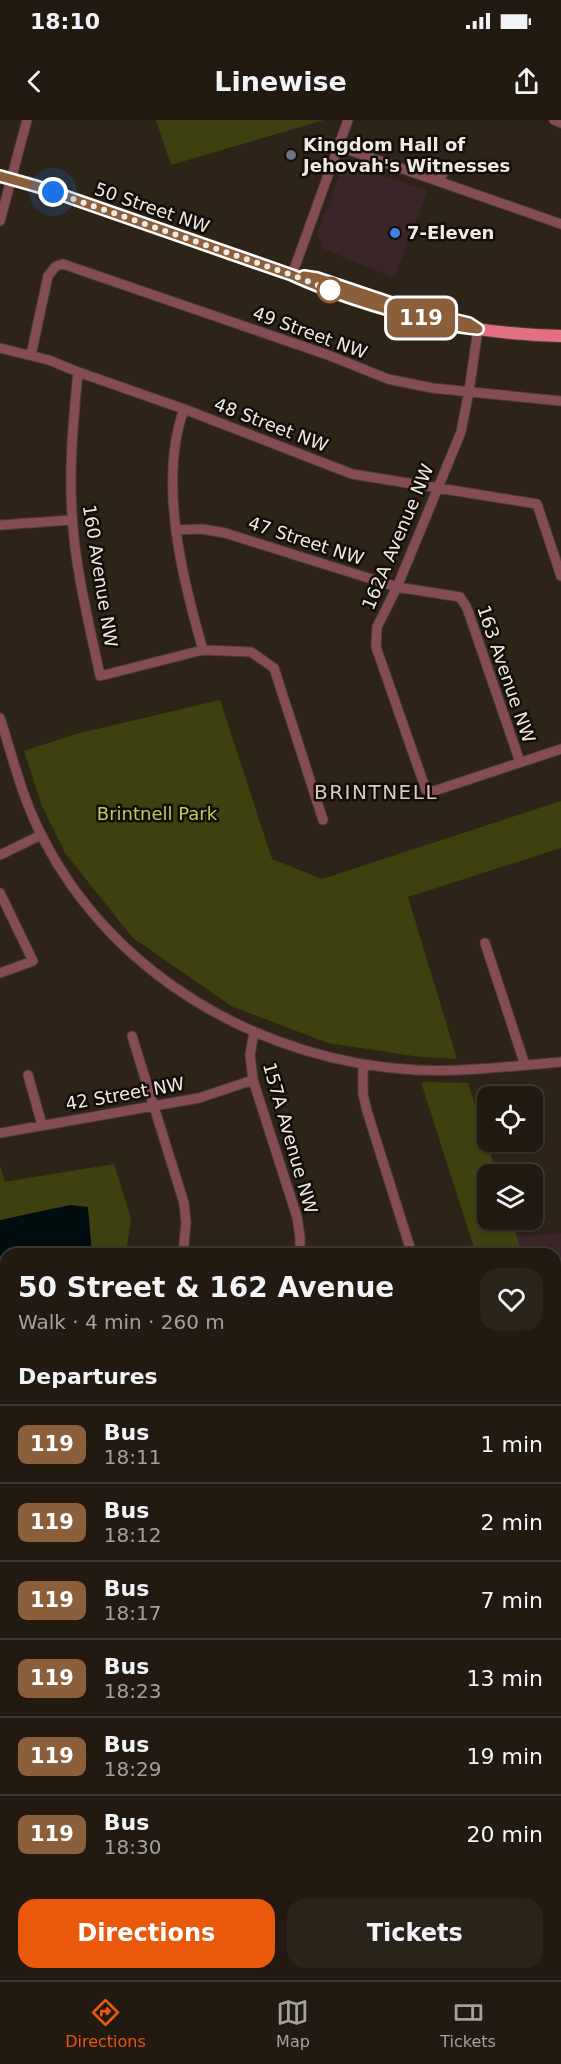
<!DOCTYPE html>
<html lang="en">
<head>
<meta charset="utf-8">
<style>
	:root { --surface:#221a11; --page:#2a231a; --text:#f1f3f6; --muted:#a2a19f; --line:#3f3831; --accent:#ea580c }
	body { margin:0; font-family:"DejaVu Sans",sans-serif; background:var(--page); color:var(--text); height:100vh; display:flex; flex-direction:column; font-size:22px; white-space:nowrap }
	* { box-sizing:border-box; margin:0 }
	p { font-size:20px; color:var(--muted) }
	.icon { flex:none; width:33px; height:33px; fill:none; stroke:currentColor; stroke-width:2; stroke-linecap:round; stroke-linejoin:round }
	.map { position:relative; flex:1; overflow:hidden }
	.side { position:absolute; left:0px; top:1128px; width:561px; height:732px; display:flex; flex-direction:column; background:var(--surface); border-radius:18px 18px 0 0; box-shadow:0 2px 4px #0004,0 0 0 2px var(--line) }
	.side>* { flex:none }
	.badge { padding:0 12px; border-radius:9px; font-size:21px; line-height:39px }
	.tools { position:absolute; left:477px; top:966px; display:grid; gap:12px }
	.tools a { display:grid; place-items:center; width:66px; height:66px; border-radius:12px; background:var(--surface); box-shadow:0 2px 4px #0004,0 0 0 2px var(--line); font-size:30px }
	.you { position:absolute; width:30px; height:30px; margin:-15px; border:4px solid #fff; border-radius:50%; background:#1a73e8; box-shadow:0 0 0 9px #1a73e833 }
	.map>.badge { position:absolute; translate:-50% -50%; box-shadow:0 0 0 3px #fff }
	h2 { padding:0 18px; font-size:22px; line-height:54px }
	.round { display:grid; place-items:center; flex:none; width:63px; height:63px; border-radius:18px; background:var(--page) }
	.headline { display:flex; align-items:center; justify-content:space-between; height:102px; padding:0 18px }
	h1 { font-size:28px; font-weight:600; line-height:45px }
	.button { display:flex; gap:12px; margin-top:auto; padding:12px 18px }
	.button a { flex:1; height:69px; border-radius:18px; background:var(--accent); color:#fff; font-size:24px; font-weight:600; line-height:69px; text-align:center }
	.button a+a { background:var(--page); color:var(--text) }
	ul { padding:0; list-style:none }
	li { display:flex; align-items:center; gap:18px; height:78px; padding:0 18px; border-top:2px solid var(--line) }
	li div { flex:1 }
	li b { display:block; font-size:22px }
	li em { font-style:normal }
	li .badge { min-width:66px; font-weight:700; text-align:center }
	.status { display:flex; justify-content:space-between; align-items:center; height:42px; padding:0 30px; background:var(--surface); direction:ltr }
	.status svg { height:16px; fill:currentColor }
	header { display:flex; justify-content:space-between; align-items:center; height:78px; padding:0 18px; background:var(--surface); font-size:27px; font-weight:600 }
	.menu { display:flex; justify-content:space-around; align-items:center; height:84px; border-top:2px solid var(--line); background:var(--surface); font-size:16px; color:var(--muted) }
	.menu a { display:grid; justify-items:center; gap:3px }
	.menu .on { color:var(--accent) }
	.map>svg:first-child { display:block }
	.commercial { fill:#3a2628 }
	.green { fill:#3e410f }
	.water { fill:#020d10 }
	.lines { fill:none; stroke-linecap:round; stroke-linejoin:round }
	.minor-casing { stroke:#493f33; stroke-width:11 }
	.major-casing { stroke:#493f33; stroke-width:14 }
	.minor { stroke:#844d53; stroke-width:9 }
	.major { stroke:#e27081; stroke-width:12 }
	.line-casing { stroke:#fff; stroke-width:14 }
	.line { stroke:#8b5e3c; stroke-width:9 }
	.walk { stroke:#f1e9e1; stroke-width:6; stroke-dasharray:0 10.8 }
	.worship-dot { fill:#6b7280; stroke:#120d08; stroke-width:2 }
	.shop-dot { fill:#3f7fe0; stroke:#120d08; stroke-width:2 }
	.stop-dot { fill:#fff; stroke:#8b5e3c; stroke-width:3 }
	.labels { text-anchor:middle; stroke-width:5; stroke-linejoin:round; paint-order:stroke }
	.poi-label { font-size:18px; font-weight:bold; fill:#f1e9e1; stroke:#120d08; text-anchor:start }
	.street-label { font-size:18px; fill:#f1e9e1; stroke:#120d08 }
	.park-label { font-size:18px; fill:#c3cb5a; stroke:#120d08 }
	.neighbourhood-label { font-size:20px; letter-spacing:1.5px; fill:#d9cabb; stroke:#120d08 }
</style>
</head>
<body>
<div class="status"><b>18:10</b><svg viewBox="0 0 49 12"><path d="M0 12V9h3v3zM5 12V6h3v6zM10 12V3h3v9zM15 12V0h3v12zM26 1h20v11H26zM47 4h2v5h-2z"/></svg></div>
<header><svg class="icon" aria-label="back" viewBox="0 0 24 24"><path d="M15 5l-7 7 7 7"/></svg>Linewise<svg class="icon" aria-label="share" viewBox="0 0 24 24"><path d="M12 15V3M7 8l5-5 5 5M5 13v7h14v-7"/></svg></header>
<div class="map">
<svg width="561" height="1860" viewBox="0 0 561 1860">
	<rect width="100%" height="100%" fill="#2e2317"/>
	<path class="commercial" d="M344 44 428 70 394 158 322 128 317 113Z
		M561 1113V1206L555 1207V1134H522L517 1117Z
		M0 1315H6V1854H75L56 1860H0Z
		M555 1400 561 1419V1699L555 1701Z"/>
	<path class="green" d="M156 0H324L171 45Z
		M220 580 272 739 322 759 561 681V728L408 777 457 939 420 937 328 923 233 887 133 818 65 733 42 686 24 631 76 614Z
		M421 962 468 963 497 1054H488V1100H512L522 1134H476Z
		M114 1044 131 1098 126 1134H6V1240L0 1239V1045L5 1062Z"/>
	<path class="water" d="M70 1085 88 1087 92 1134H6V1194L0 1193V1100Z"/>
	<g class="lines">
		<defs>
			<path id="minor" d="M554 0 561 3
				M340 27 561 104
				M440 61 445 46
				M0 101 27 0
				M292 155 348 0
				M478 209 469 271 461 312 397 467 377 507 376 527 426 670 434 671 561 629
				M0 228 49 240 78 252 184 289 352 354 537 384 561 456
				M31 235 48 156 56 146 63 144 328 235 388 259 432 268 561 281
				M78 252C73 303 68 356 73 407 77 457 90 507 100 556L203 530 251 532 274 548 323 700
				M184 289C158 361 182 458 203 530
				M0 405 72 400
				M176 410 202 409 225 413 397 467 460 477 467 488 520 642
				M0 598C13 638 23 681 43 718 113 856 263 942 416 950 464 952 513 946 561 942
				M0 735 41 715
				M0 773 33 841 0 853
				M485 823 525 945
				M254 912 250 935 253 960 297 1097 300 1117V1134
				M132 916 184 1083 186 1103 183 1134
				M363 944V974L367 991 412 1134
				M28 955 42 1005
				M0 1013 199 978 253 960
				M0 1536 6 1535
				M0 1545 6 1544
				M555 1721 561 1719
				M119 1860 137 1854"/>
			<path id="major" d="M0 57 24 62 292 155C376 193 469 214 561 216
				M555 1240 561 1239
				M0 1249H6
				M555 1262 561 1261
				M555 1275 561 1274
				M0 1283H6"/>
		</defs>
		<use href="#minor" class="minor-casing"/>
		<use href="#major" class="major-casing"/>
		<use href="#minor" class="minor"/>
		<use href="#major" class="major"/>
	</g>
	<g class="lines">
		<defs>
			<path id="line" d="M0 56 39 67 292 155C334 174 379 188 423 199 442 203 459 208 478 209L469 203 406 188 317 158 304 156"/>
		</defs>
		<use href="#line" class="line-casing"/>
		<use href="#line" class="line"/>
		<path class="walk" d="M53 72 292 155 335 172 330 170"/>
	</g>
	<circle class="worship-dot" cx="291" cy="35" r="6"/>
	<circle class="shop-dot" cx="395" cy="113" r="6"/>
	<circle class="stop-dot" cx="330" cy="170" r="12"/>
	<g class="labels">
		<g class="poi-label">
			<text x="303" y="31">Kingdom Hall of<tspan x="303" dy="21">Jehovah's Witnesses</tspan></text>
			<text x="407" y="119">7-Eleven</text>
		</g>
		<g class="street-label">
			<text transform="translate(152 88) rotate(19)" y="6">50 Street NW</text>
			<text transform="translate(310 213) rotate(20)" y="6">49 Street NW</text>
			<text transform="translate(271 305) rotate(21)" y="6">48 Street NW</text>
			<text transform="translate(398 417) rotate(-67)" y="6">162A Avenue NW</text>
			<text transform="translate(306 421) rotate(18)" y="6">47 Street NW</text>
			<text transform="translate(100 456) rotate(81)" y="6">160 Avenue NW</text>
			<text transform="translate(506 554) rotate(71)" y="6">163 Avenue NW</text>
			<text transform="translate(125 974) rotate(-10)" y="6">42 Street NW</text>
			<text transform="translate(290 1018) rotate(74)" y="6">157A Avenue NW</text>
		</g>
		<g class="park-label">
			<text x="157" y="700">Brintnell Park</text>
		</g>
		<g class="neighbourhood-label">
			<text x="376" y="679">BRINTNELL</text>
		</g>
	</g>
</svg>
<div class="tools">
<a><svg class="icon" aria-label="locate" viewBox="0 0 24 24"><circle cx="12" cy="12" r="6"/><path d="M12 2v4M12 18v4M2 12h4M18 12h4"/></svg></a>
<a><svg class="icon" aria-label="layers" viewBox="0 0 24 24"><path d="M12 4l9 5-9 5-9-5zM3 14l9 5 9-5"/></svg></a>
</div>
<div class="you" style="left:53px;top:72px"></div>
<b class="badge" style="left:421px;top:198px;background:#8b5e3c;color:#fff">119</b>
<section class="side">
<div class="headline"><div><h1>50 Street &amp; 162 Avenue</h1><p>Walk · 4 min · 260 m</p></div><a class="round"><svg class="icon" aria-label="heart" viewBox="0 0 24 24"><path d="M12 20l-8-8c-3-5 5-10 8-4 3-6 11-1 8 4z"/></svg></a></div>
<h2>Departures</h2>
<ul>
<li><span class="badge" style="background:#8b5e3c;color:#fff">119</span><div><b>Bus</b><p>18:11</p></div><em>1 min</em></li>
<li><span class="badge" style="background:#8b5e3c;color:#fff">119</span><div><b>Bus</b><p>18:12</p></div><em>2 min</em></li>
<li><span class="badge" style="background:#8b5e3c;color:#fff">119</span><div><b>Bus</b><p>18:17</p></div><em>7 min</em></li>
<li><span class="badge" style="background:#8b5e3c;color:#fff">119</span><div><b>Bus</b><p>18:23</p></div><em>13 min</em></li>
<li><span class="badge" style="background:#8b5e3c;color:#fff">119</span><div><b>Bus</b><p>18:29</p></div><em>19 min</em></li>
<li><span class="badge" style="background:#8b5e3c;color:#fff">119</span><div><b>Bus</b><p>18:30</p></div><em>20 min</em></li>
</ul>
<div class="button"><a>Directions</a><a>Tickets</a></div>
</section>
</div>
<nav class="menu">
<a class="on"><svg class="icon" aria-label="directions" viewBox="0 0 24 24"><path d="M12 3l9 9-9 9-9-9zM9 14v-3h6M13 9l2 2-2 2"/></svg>Directions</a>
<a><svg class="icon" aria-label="map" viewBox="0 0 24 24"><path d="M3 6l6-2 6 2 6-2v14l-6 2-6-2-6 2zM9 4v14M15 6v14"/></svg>Map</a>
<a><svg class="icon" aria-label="tickets" viewBox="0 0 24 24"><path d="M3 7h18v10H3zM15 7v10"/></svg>Tickets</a>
</nav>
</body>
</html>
